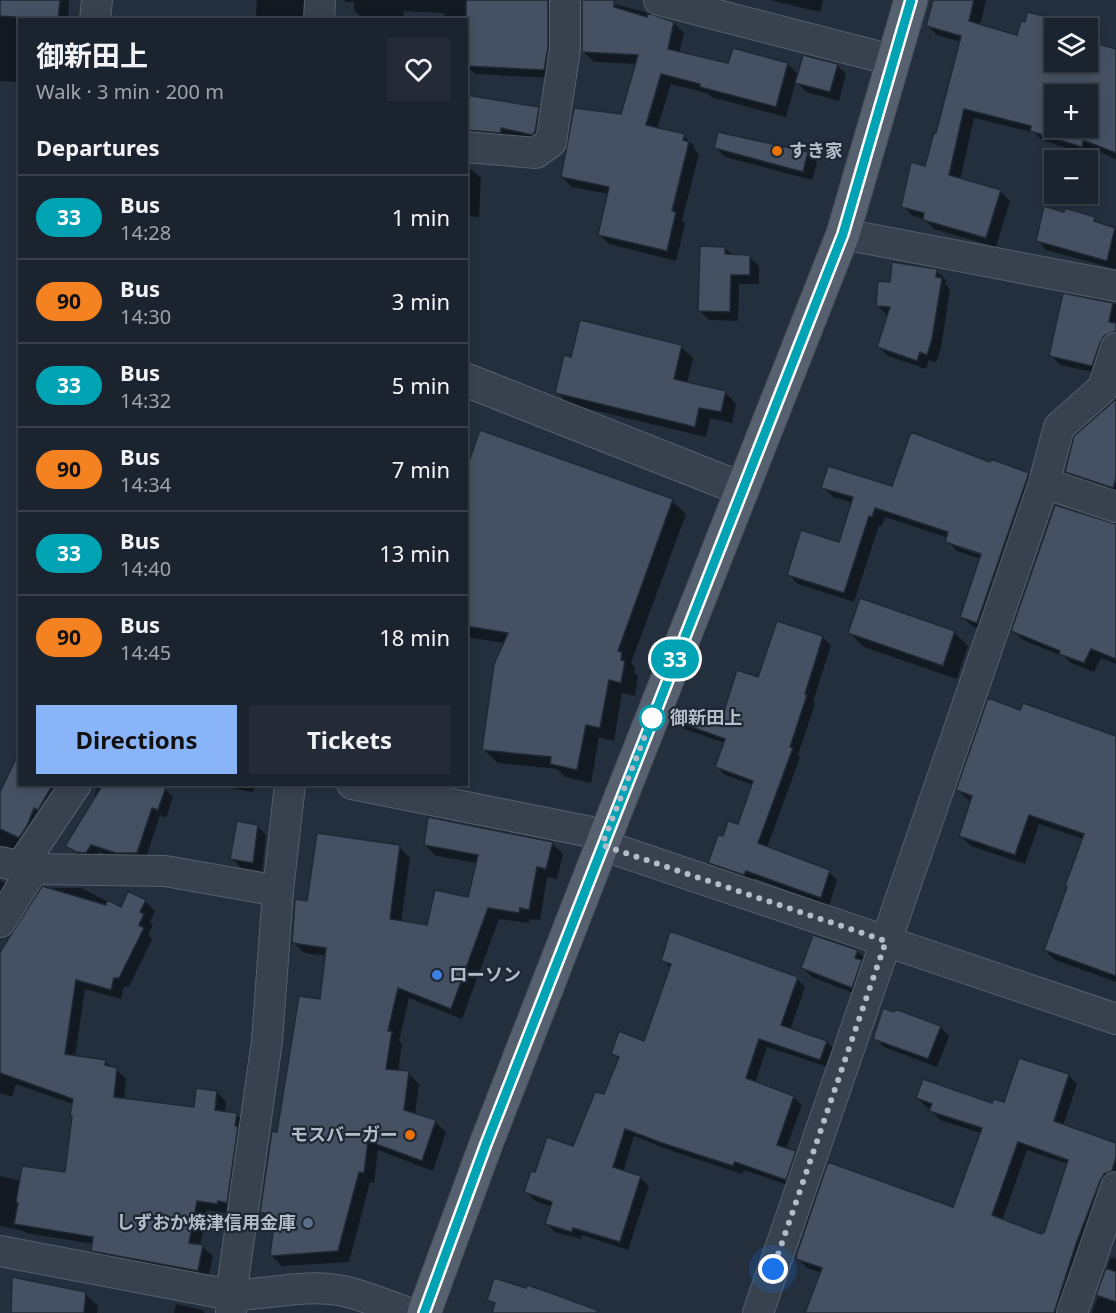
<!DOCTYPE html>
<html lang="en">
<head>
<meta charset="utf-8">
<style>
	:root { --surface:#1b232e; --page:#242b36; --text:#f1f3f6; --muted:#a0a4aa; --line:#39404a; --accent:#8ab4f8 }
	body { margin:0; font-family:"Noto Sans","Noto Sans JP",sans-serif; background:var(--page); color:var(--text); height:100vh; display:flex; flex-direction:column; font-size:22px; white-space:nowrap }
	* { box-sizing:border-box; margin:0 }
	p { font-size:20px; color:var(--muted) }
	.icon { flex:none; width:33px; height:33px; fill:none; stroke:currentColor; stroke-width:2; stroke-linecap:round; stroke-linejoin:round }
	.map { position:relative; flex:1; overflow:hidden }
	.panel { position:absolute; left:18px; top:18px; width:450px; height:768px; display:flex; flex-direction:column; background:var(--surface); border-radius:0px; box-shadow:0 3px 9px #0003,0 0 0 2px var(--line) }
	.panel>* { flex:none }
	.badge { padding:0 12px; border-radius:20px; font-size:21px; line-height:39px }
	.controls { position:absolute; left:1044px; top:18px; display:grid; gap:12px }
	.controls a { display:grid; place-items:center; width:54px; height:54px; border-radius:0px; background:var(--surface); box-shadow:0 3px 9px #0003,0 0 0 2px var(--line); font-size:30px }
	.you { position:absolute; width:30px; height:30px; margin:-15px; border:4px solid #fff; border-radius:50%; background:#1a73e8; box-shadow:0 0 0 9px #1a73e833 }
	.map>.badge { position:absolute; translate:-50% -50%; box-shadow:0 0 0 3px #fff }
	h2 { padding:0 18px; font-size:22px; line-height:54px }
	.round { display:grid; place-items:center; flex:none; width:63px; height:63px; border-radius:0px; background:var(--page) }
	.overview { display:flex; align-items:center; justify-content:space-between; height:102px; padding:0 18px }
	h1 { font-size:28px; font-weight:700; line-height:45px }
	.action { display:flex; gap:12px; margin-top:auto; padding:12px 18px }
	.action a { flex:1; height:69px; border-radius:0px; background:var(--accent); color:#111; font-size:24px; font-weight:700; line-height:69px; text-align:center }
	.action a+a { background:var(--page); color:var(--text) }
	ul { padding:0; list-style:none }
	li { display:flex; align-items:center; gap:18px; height:84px; padding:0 18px; border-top:2px solid var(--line) }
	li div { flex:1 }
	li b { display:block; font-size:22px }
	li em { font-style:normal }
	li .badge { min-width:66px; font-weight:700; text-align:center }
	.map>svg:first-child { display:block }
	.shadow { fill:#0007; fill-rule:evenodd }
	.building { fill:#455162; stroke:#1f2835; stroke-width:1.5; fill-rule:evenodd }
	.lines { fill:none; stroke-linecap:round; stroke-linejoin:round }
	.minor-casing { stroke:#565f6c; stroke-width:32 }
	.tertiary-casing { stroke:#565f6c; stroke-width:35 }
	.primary-casing { stroke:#414a57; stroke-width:35 }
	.minor { stroke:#38414e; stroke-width:30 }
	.tertiary { stroke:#38414e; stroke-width:33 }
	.primary { stroke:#56606e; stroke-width:33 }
	.line-casing { stroke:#fff; stroke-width:14 }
	.line { stroke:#00a3b4; stroke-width:9 }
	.walk { stroke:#b4bcc9; stroke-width:6; stroke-dasharray:0 10.8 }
	.food-dot { fill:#e8710a; stroke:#1d2633; stroke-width:2 }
	.stop-dot { fill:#fff; stroke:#00a3b4; stroke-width:3 }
	.shop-dot { fill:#3f7fe0; stroke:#1d2633; stroke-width:2 }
	.service-dot { fill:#5c6f8a; stroke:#1d2633; stroke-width:2 }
	.labels { text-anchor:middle; stroke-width:4.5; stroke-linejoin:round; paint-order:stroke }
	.poi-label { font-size:18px; font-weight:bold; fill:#b4bcc9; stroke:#1d2633; text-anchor:start }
	.stop-label { font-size:18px; font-weight:bold; fill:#b4bcc9; stroke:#1d2633; text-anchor:start }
</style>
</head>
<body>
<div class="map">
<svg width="1116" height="1313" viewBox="0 0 1116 1313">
	<rect width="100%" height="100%" fill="#242f3e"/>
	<path class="shadow" d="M21 0H69L68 20H20V82L0 81V4Z
		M257 0H313L311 20H253V16H256Z
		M344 0H558L552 78 476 74 466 67V20H450L443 13 403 11 405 20 363 19 354 10V2H346Z
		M582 0H598L645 12 654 18 674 23 684 33 679 53 730 65 788 64 799 75 837 65 846 74 839 101 806 92 796 81 786 117 711 97 707 93 671 84 657 129 684 136 694 146V149L699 154 682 220 685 224 676 261 609 244 599 234 609 194 572 187 562 177 622 116 637 64 594 62 583 51Z
		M770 0H823L820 12Z
		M934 0H986L980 26 1018 36 1047 19 1057 28H1054V62H1088V43L1116 51V159L1093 149 1091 156 1042 140 1035 133 974 118 960 180 1000 191 1010 201 996 247 934 229 924 219 913 216 903 206 926 168 937 135 961 42 937 35 928 26ZM1045 23H1048L1044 36ZM1054 94H1088V128H1054Z
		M466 96 538 109 546 117 541 142 509 136V140L466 135Z
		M716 148 808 153 817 162 812 180 725 157Z
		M466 165 481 178 479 217 466 216Z
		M1094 219 1100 225 1116 230V269L1046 250 1037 240Z
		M725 248 733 256 750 257 759 266V284H739L738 321 709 320 700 311Z
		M936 271 946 280 945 284 950 289 941 348 936 363 929 360 926 369 888 356 879 347 889 315H887L877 305Z
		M1113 304H1116V344L1102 374 1060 365 1051 355Z
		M681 347 693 358 687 383 725 392 736 404 732 423 710 418 706 437 568 404 557 392 573 359Z
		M1116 401V494L1076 481 1067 471Z
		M991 464 1028 474 1038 484 987 632 972 626 962 617 981 559 957 551 947 541 948 538 885 517 882 526 879 525 854 602 798 584 788 574 840 544 853 503 833 497 823 487 893 488ZM957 544 989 555 988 558 957 547Z
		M466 475 672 501 686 514 631 663 635 667 634 672 638 676 635 696 622 693 614 741 599 737 591 783 565 777 557 769 498 763 484 750 505 643 466 637Z
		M1116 525V664L1101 658 1094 672 1071 663 1065 657 1023 640 1013 631Z
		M954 632 968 646 957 679 864 647 850 633Z
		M822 637 831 645 813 702 815 704 798 755 800 757 767 848 829 872 837 880 829 906 754 878 753 882 718 871 710 862 724 838 739 826 753 785 725 775 717 767 725 743 685 729 677 721 723 719 759 679Z
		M1021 711 1116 736V982L1055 960 1045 950 1069 887 1083 839 1039 824 1025 864 971 846 961 836 972 801 968 800 958 790Z
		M20 784H65L22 855 0 856V796Z
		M99 784H154L165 789 173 797 166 818 160 815 145 861H126L99 852 94 860H85L68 846 97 798 94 795Z
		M210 784H253V792Z
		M257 826 266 835 262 871 241 868 232 858Z
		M552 843 563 854 557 879 547 877 540 920 530 919 529 923 499 919 462 1019 409 998 399 1041 402 1044 398 1072 408 1073 419 1084 415 1115 435 1122 446 1132 433 1171 378 1150 374 1183 370 1182 349 1262 282 1266 271 1255 276 1223 262 1212 279 1133 322 1001 327 956 304 953 293 942 309 902 399 847 410 858 401 922 429 927 469 899 477 863 436 856 425 845Z
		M0 880 13 890 0 911Z
		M54 888H81L122 909 129 893 146 902 155 911 150 922 153 925 148 934 152 939 129 987H124L121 999 85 989 75 1057 105 1061 112 1068 116 1069 126 1079 124 1100 195 1109 217 1092 226 1102 225 1113 236 1114 246 1124 236 1212 227 1210V1213L207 1210 200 1246 203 1247 213 1256 208 1280 103 1260 93 1250 94 1244 26 1233 23 1231 0 1226V1176L21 1181 67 1174 73 1104 16 1084 12 1097 0 1093V949L3 951Z
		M857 951 866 960 861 996 812 977 803 968Z
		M663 960 797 979 805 987 790 1030 827 1042 835 1050 829 1067 767 1047 755 1083 793 1097 802 1105 786 1149 795 1152 803 1161 794 1187 744 1170 742 1174 672 1151 634 1136 623 1172 640 1178 649 1186 628 1250 582 1235 581 1239 555 1232 547 1224 552 1207 534 1200 525 1191 536 1174 574 1148 605 1096 619 1060 613 1054 645 1043 671 969Z
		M940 1027 949 1036 937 1067 884 1047 875 1038Z
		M1068 1075 1077 1084 1063 1126 1116 1145V1182L1065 1313H807L822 1273 807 1268 798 1259 954 1209 981 1133 940 1120 931 1111 932 1109 926 1107 918 1098 1005 1104ZM1027 1150 1068 1164 1045 1234 1041 1236 1002 1221Z
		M1111 1257 1116 1259V1313H1092Z
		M85 1294 98 1306 97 1313H13Z
		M176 1304 202 1310 205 1313H174Z"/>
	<path class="building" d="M0 0H60L58 20 0 16Z
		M466 0H548V48L544 70 466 66Z
		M582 0H614V7L647 17 648 13 674 22 668 49 728 63 733 48 788 63 776 107 700 87V84L661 74 646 125 685 134 683 140 689 142 672 211 676 212 667 251 598 235 609 187 561 177 574 108 621 114 638 55 582 52Z
		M933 0H974L969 21 1017 35 1021 21 1025 22 1027 12 1048 17 1045 29 1054 32V62H1088V41L1116 49V153L1083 140 1082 147 1030 131 1031 126 964 109 949 175 1001 190 986 238 923 220 924 213 901 207 911 162 925 166 934 132 936 133 961 36 926 26ZM1054 94H1088V128H1054Z
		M803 55 838 64 830 92 795 83Z
		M466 95 539 107 535 132 532 135 501 128V133L466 130Z
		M718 132 808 152 803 172 714 148Z
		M1044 206 1064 212 1065 208 1095 217 1094 221 1115 228 1107 261 1036 241Z
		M700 246 725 247V254L750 255V275H731L730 312 698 311Z
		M892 262 937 269 936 277 942 278 932 339 927 355 920 352 917 361 877 347 890 307 876 306 878 281 890 282Z
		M1063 293 1113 303 1109 322 1116 323V331L1104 336 1100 343 1092 366 1049 356Z
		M580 320 682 345 674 379 726 391 721 412 699 408 695 427 555 393 564 355 571 357Z
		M1116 399V479L1113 488 1065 472 1074 436Z
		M480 430 673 499 618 651 622 652 621 660 625 661 621 683 609 680 600 728 586 725 577 770 550 764 551 757 482 750 494 664 508 633 466 626V470Z
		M911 432 990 462 991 459 1029 473 977 623 960 617 981 554 945 542 948 532 875 508 872 517 869 516 844 593 787 575 801 530 839 542 853 497 821 488 828 466 892 486Z
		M1055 505 1116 524V659L1091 649 1084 663 1059 654 1060 651 1011 631Z
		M860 598 955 631 943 666 848 633Z
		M777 621 823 636 805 694 807 695 790 747 793 748 758 843 830 870 821 898 746 871 744 875 708 863 718 835 723 836 728 821 738 824 753 781 715 767 725 739 675 721 680 706 722 717 737 670 758 677Z
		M988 698 1020 710 1023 703 1116 736V976L1044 950 1067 887 1065 886 1084 834 1029 815 1015 855 959 836 972 796 956 790Z
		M20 750V784H53L38 810 34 808 27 826 19 838 0 829V792Z
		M103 784H167L158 810 152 808 137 853H116L91 845 86 853 76 852 65 846Z
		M428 817 553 842 546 869 537 867 529 910 520 908 519 913 488 908 451 1009 398 988 388 1031H392L386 1069 409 1071 404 1110 436 1120 422 1161 368 1141 364 1173 359 1172 338 1251 270 1256 275 1216 260 1212 272 1131 277 1132 299 996 320 999 326 948 292 943 295 899 307 901 317 833 400 845 390 919 427 925 435 890 468 897 478 855 424 845Z
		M237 821 258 825 253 863 230 859Z
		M42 886 106 905 107 900 121 907 128 891 146 900 140 912 144 914 139 925 144 928 119 978H114L111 990 76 980 65 1054 106 1060 105 1065 117 1068 114 1097 194 1107 196 1088 217 1091 215 1110 237 1113 235 1126H238L227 1203 218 1201 217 1204 197 1201 189 1243 203 1245 198 1271 91 1251 93 1237 14 1224 18 1203 16 1202 22 1166 65 1172 72 1116 70 1115 73 1099 0 1073V952Z
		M670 931 798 977 781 1025 827 1041 820 1060 759 1039 746 1078 794 1096 777 1145 796 1151 786 1180 735 1162 733 1166 662 1143 625 1129 613 1167 641 1176 620 1242 573 1228 572 1232 545 1224 552 1202 524 1192 531 1171 535 1172 547 1137 573 1146 595 1092 604 1094 619 1057 611 1054 619 1031 644 1041 671 964 661 961Z
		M813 935 858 950 855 958 862 960 852 988 801 968Z
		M883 1008 894 1012 895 1009 941 1026 928 1059 873 1039Z
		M1019 1058 1069 1074 1054 1121 1116 1143V1157L1112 1171 1104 1174 1100 1181 1076 1244 1054 1313H805L822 1268 796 1259 797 1253 828 1162 953 1207 982 1128 929 1111 932 1104 916 1098 923 1079 992 1103 994 1099 1004 1102ZM1018 1142 1068 1160 1044 1233 1041 1234 992 1215Z
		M1106 1268 1116 1272V1302L1096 1295Z
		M12 1277 86 1292 84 1313H11Z
		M494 1278 526 1288 527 1285 548 1292 597 1310V1313H492L495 1303 487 1300Z"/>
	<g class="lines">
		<defs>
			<path id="minor" d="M659 0 892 60
				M95 20 97 0
				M319 20 320 0
				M466 147 536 153 551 142 565 49V0
				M843 234 1116 286
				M1044 483 1116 507
				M352 784 606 835
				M602 845 1116 1019
				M0 862 33 869 165 871 278 891
				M21 866 76 784
				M0 922 33 869
				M0 1251 231 1295C267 1295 303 1284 338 1290 360 1293 387 1306 409 1313
				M231 1313V1295L267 1041 278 891 290 784
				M758 1313 1044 483 1059 427 1103 388 1116 348
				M1072 1313 1116 1187"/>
			<path id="tertiary" d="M466 380 742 489"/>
			<path id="primary" d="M424 1313 486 1144 606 835 843 234 911 0"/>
		</defs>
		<use href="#minor" class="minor-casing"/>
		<use href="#tertiary" class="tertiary-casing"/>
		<use href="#primary" class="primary-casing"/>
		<use href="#minor" class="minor"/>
		<use href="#tertiary" class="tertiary"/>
		<use href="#primary" class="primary"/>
	</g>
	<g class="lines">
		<defs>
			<path id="line" d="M424 1313 486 1144 843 234 911 0"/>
		</defs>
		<use href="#line" class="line-casing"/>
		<use href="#line" class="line"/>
		<path class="walk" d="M652 718 602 845 886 941 773 1269"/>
	</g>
	<g class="food-dot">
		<circle cx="777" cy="151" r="6"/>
		<circle cx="410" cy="1135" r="6"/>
	</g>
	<circle class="stop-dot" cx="652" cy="718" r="12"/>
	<circle class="shop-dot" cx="437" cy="975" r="6"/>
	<circle class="service-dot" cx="308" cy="1223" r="6"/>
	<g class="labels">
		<g class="poi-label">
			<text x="789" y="157">すき家</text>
			<text x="449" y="981">ローソン</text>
			<text x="398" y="1141" text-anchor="end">モスバーガー</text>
			<text x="296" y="1229" text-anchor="end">しずおか焼津信用金庫</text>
		</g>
		<g class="stop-label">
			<text x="670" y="724">御新田上</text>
		</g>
	</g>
</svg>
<div class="controls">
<a><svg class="icon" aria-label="layers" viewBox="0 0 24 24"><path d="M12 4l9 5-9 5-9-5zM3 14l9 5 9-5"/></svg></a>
<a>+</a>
<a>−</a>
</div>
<div class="you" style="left:773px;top:1269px"></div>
<b class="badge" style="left:675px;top:659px;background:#00a3b4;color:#fff">33</b>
<section class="panel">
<div class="overview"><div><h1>御新田上</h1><p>Walk · 3 min · 200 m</p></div><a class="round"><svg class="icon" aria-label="heart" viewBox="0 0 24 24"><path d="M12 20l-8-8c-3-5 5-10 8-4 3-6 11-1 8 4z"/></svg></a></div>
<h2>Departures</h2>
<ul>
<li><span class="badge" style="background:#00a3b4;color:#fff">33</span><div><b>Bus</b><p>14:28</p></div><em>1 min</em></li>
<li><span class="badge" style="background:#f58220;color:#111">90</span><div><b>Bus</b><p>14:30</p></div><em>3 min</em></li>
<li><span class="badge" style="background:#00a3b4;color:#fff">33</span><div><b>Bus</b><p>14:32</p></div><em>5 min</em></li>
<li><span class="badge" style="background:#f58220;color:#111">90</span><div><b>Bus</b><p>14:34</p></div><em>7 min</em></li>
<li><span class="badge" style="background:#00a3b4;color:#fff">33</span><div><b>Bus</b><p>14:40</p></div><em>13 min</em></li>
<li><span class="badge" style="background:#f58220;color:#111">90</span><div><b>Bus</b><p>14:45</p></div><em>18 min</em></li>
</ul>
<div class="action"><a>Directions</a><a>Tickets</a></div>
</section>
</div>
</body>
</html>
